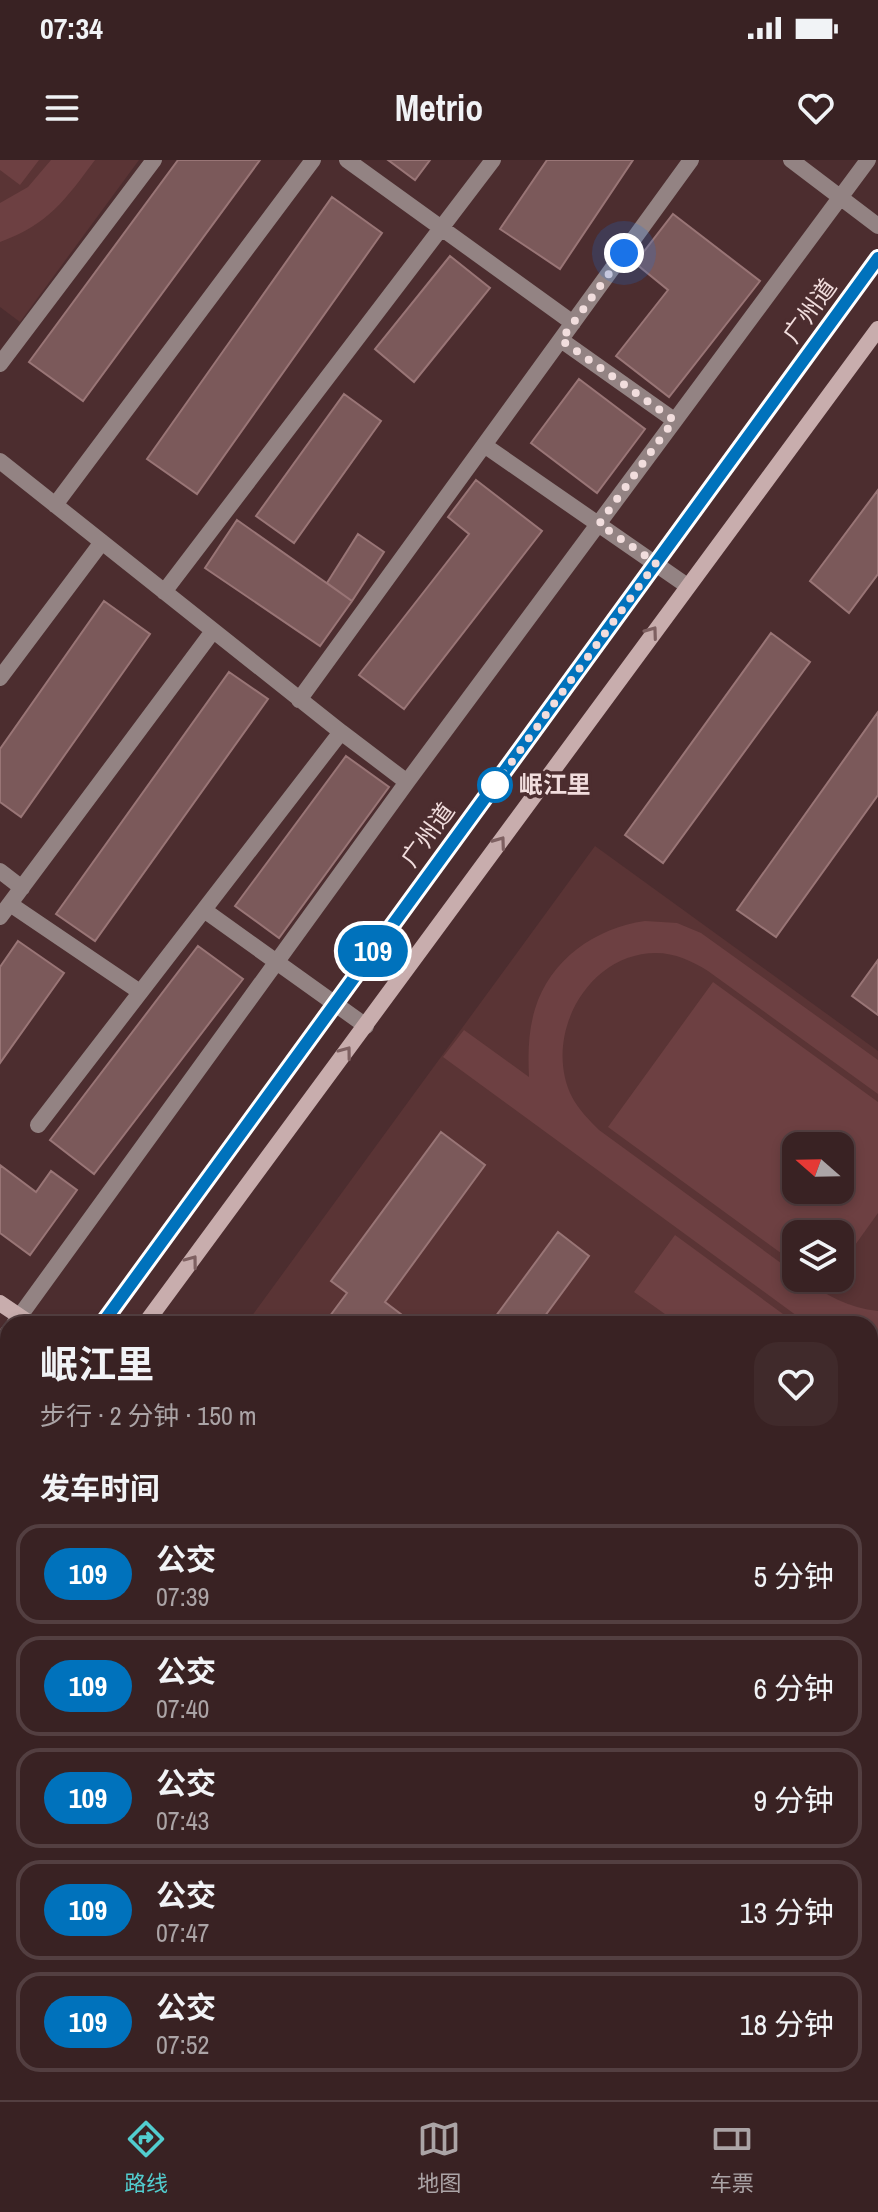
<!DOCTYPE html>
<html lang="zh">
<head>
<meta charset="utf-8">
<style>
	:root { --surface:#392223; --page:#402a2b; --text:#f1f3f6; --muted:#aba4a6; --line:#533f41; --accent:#52cdcf }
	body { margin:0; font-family:"Archivo Narrow","Noto Sans SC",sans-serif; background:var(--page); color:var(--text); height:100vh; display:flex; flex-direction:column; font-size:30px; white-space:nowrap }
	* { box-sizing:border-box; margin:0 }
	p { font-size:26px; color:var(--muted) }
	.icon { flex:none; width:44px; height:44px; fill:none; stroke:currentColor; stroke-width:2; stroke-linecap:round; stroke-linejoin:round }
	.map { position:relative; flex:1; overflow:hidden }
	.side { position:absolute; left:0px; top:1156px; width:878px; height:784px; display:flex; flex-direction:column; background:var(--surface); border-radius:24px 24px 0 0; box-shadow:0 4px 12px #0003,0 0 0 2px var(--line) }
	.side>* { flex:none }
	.badge { padding:0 16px; border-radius:26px; font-size:28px; line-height:52px }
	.needle { width:52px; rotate:290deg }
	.buttons { position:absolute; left:782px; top:972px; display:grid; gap:16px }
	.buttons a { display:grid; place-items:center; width:72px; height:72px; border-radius:16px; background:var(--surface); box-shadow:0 4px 12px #0003,0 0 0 2px var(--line); font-size:40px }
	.you { position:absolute; width:40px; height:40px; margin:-20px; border:6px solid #fff; border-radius:50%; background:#1a73e8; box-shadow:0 0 0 12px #1a73e833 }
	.map>.badge { position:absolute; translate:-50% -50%; box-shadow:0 0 0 4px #fff }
	h2 { padding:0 40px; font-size:30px; line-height:72px }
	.round { display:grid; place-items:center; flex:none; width:84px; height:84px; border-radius:24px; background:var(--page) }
	.summary { display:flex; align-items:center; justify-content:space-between; height:136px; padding:0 40px }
	h1 { font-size:38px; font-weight:700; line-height:60px }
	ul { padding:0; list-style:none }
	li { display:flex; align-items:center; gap:24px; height:100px; margin:0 16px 12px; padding:0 24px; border:4px solid var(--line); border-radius:24px }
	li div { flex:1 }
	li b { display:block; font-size:30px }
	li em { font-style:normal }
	li .badge { min-width:88px; font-weight:700; text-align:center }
	.status { display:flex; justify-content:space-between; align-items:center; height:56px; padding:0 40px; background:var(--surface); direction:ltr }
	.status svg { height:22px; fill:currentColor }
	header { display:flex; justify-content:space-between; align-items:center; height:104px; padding:0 40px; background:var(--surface); font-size:36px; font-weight:700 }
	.menu { display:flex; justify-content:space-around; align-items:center; height:112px; border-top:2px solid var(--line); background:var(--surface); font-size:22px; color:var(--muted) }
	.menu a { display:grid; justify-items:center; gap:4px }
	.menu .on { color:var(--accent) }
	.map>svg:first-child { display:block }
	.built { fill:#5a3435; fill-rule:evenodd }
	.green { fill:#6d4042; fill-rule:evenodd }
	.building { fill:#7b595a; stroke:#997576; stroke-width:2 }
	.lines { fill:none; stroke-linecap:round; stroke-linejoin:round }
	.street { stroke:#938383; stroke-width:16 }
	.secondary { stroke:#c8adad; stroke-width:16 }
	.oneway { stroke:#7e6061 }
	.line-casing { stroke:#fff; stroke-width:18 }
	.line { stroke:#0072bc; stroke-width:12 }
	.walk { stroke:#f1dddd; stroke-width:8; stroke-dasharray:0 14.4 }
	.stop-dot { fill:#fff; stroke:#0072bc; stroke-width:4 }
	.labels { text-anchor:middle; stroke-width:7; stroke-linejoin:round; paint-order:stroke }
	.street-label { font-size:24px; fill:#f1dddd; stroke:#4c2d2f }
	.stop-label { font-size:24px; font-weight:bold; fill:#f1dddd; stroke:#4c2d2f; text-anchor:start }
</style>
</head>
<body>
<div class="status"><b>07:34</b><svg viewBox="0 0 49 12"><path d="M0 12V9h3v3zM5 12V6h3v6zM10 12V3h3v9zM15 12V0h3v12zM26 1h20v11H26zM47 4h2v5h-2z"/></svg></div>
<header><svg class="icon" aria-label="menu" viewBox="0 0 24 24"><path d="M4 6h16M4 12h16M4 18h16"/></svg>Metrio<svg class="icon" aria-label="heart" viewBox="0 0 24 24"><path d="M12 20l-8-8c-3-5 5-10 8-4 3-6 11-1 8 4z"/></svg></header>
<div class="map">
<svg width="878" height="1940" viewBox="0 0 878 1940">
	<rect width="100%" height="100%" fill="#4c2d2f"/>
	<path class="built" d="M0 0H139L20 162 0 147Z
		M595 686 878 891V1293L870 1304V1164H246ZM796 986H840V1030H796ZM796 1074H840V1118H796Z
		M870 1338 878 1344V1442L870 1453Z"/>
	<path class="green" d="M0 0H39L20 25 0 10Z
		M51 0H95C65 40 49 64 0 82V43L28 27Z
		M645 761 677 763 701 773 878 900V934L708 811C692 801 675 793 656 793 587 793 542 877 572 937 579 950 589 960 599 970L796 1114V1118H802C825 1135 849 1148 878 1151V1215L870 1209V1164H808L443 897 464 870 529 917C528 895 528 872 535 849 550 800 595 768 645 761Z
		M713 822 878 942V1053L840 1106V1074H796V1104L608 967ZM796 986H840V1030H796Z
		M675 1075 783 1154 776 1164H679L634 1132Z
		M870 1219 878 1225V1275L870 1286Z"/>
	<path class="building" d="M178 0H260L83 241 29 202Z
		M388 0H430L415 20Z
		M547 0H633L560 109 500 69Z
		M332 37 382 73 197 334 147 299Z
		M673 54 760 121 669 237 616 196 668 130 635 103Z
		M450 96 490 128 414 222 375 189Z
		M579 219 645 269 597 333 531 283Z
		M344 234 381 261 294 383 256 356Z
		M476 320 542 371 404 549 359 515 469 374 448 357Z
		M878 330V414L849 453 810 421Z
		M237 360 352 441 320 486 205 408Z
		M358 374 384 392 352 441 327 423Z
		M104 441 150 474 21 657 0 642V589Z
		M771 473 810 502 663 703 625 675Z
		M229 512 268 539 95 781 56 754Z
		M878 552V635L776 777 737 750Z
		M346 596 389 627 279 778 235 746Z
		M18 781 64 813 0 903V807Z
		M198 786 243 819 94 1014 50 980Z
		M878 800V855L852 836Z
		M441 972 485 1005 385 1142 414 1164H324L347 1133 331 1121Z
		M0 1005 36 1032 51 1011 77 1030 30 1095 0 1073Z
		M558 1072 589 1096 539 1164H490Z
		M870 1375 878 1381V1401L870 1412Z
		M8 1477V1553L0 1565V1489Z
		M878 1637V1695L870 1689V1648Z
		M0 1691 8 1696V1722L1 1731 8 1737V1844L0 1839Z
		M870 1899 878 1905V1940H791L797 1932H870Z
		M143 1932H247L257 1940H153Z
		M392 1932H448L451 1940H396Z"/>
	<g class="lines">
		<path class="street" d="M347 0 573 163
			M791 0 878 66
			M561 180 674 260
			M0 204 154 0
			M484 285 686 425
			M0 301 341 572 407 622
			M55 345 313 0
			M164 432 493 0
			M0 518 102 382
			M299 540 691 0
			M0 711 22 728
			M10 744 140 832
			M204 750 366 866
			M0 757 213 471
			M38 965 341 572
			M14 1164 407 622 868 0
			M0 1184 8 1172"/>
		<path class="secondary" d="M0 1143 31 1164
			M102 1164 878 98
			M145 1164C390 833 631 499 878 169
			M0 1303 8 1292
			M0 1361 8 1350
			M870 1776 878 1782"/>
	</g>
	<defs><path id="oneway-chevron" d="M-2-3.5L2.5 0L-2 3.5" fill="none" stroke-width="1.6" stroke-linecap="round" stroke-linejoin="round" transform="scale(2)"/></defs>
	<g class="oneway">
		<use href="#oneway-chevron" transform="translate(652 472) rotate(-54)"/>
		<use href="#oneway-chevron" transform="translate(500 682) rotate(-54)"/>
		<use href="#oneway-chevron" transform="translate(346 892) rotate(-53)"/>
		<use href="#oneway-chevron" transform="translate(192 1101) rotate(-53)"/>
	</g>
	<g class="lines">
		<defs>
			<path id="line" d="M102 1164 878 98"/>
		</defs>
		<use href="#line" class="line-casing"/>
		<use href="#line" class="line"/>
		<path class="walk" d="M495 625 656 403 599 364 674 260 561 180 624 93"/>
	</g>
	<circle class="stop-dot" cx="495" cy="625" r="16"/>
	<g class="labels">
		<g class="street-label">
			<text transform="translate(810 151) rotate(-54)" y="8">广州道</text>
			<text transform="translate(428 675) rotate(-54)" y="8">广州道</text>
		</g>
		<g class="stop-label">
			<text x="519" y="633">岷江里</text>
		</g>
	</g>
</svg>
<div class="buttons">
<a><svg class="needle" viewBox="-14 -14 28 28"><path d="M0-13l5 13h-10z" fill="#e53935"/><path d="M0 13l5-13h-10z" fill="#aba4a6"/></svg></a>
<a><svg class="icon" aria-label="layers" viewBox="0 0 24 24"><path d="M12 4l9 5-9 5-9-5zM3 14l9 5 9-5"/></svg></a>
</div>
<div class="you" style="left:624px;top:93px"></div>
<b class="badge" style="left:373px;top:791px;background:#0072bc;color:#fff">109</b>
<section class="side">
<div class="summary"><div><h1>岷江里</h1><p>步行 · 2 分钟 · 150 m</p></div><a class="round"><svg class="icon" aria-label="heart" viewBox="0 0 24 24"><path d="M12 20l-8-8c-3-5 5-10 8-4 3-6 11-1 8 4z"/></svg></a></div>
<h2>发车时间</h2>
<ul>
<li><span class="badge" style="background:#0072bc;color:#fff">109</span><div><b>公交</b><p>07:39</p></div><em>5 分钟</em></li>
<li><span class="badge" style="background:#0072bc;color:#fff">109</span><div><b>公交</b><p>07:40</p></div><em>6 分钟</em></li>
<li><span class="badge" style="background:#0072bc;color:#fff">109</span><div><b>公交</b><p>07:43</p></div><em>9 分钟</em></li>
<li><span class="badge" style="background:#0072bc;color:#fff">109</span><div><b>公交</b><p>07:47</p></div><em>13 分钟</em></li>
<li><span class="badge" style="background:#0072bc;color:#fff">109</span><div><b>公交</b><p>07:52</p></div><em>18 分钟</em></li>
</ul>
</section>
</div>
<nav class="menu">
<a class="on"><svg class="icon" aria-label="directions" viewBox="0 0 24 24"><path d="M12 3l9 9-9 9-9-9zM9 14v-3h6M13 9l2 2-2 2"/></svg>路线</a>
<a><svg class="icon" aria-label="map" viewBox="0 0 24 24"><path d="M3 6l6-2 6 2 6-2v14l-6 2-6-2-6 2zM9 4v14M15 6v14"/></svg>地图</a>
<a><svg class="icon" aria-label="tickets" viewBox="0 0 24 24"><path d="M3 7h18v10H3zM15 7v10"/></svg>车票</a>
</nav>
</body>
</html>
